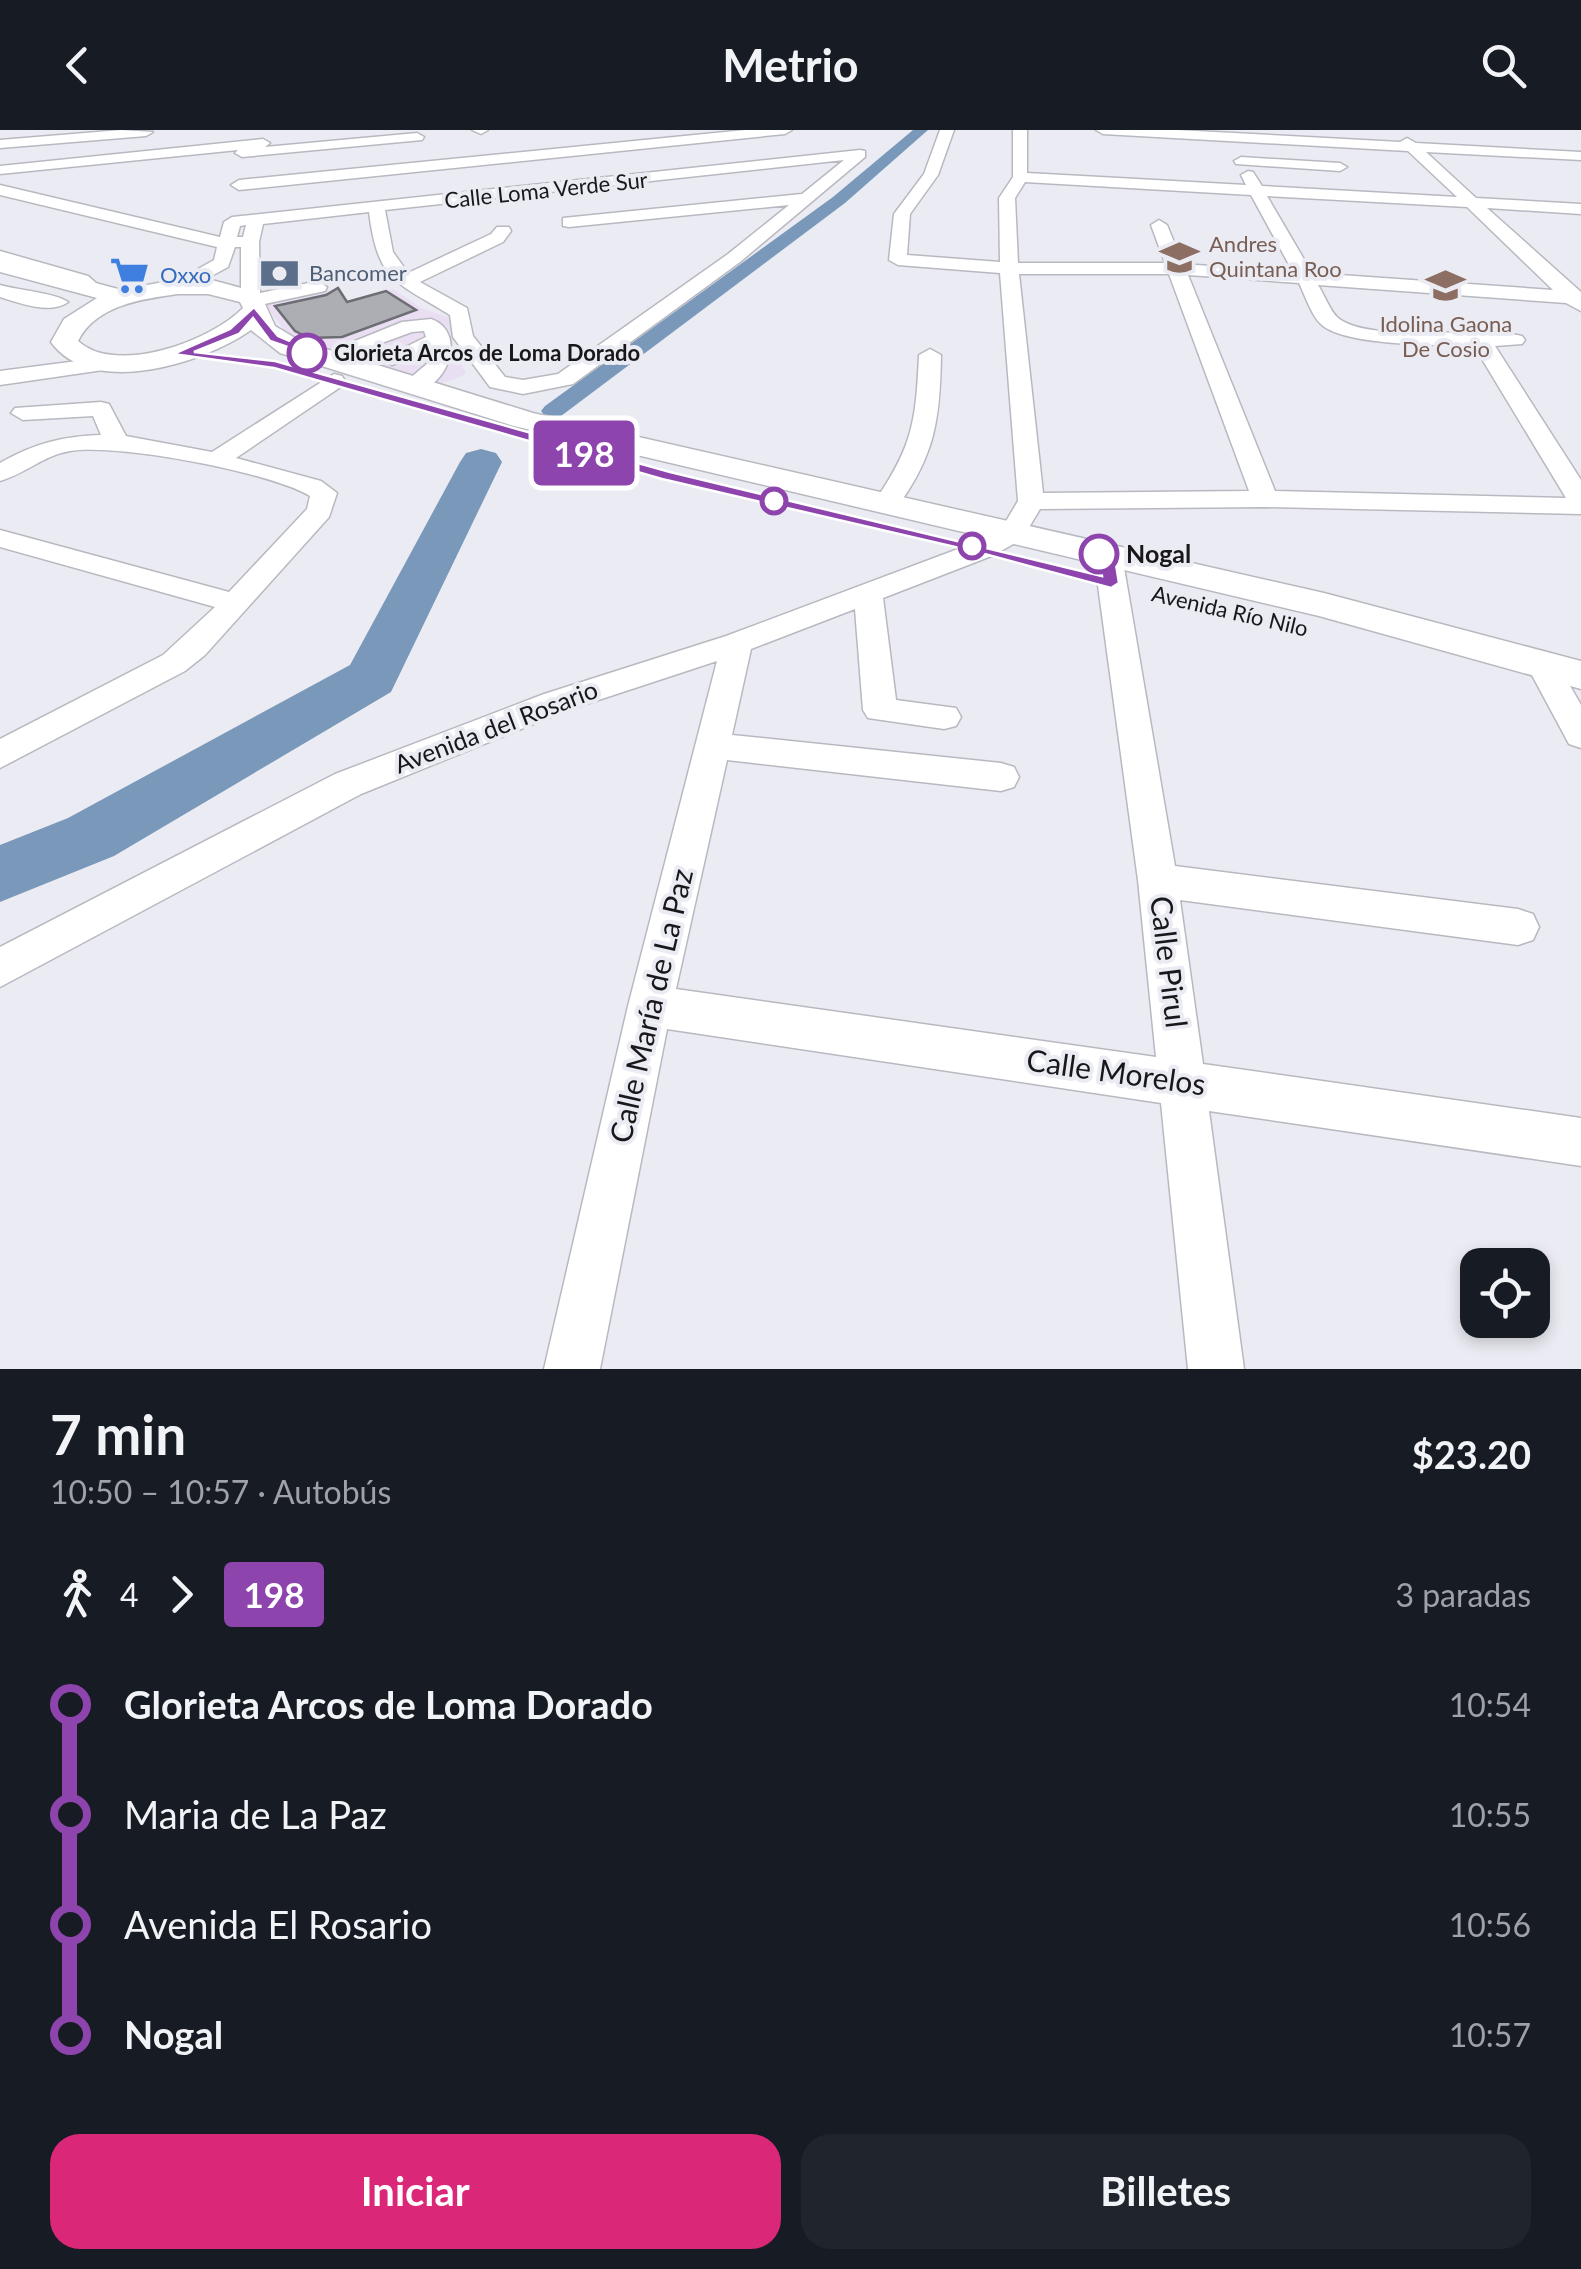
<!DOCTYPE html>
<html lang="es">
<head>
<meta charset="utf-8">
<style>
	:root { --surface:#171b24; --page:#20242c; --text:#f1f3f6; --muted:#9ea1a6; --accent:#db2777 }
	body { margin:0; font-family:Lato,sans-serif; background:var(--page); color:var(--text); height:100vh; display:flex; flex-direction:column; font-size:38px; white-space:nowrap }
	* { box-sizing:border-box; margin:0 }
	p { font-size:32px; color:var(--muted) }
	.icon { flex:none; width:55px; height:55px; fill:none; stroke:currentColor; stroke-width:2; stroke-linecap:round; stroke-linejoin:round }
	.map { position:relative; height:1239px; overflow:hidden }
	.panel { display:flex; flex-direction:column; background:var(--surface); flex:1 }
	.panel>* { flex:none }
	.badge { padding:0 20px; border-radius:8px; font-size:35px; line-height:65px }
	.fabs { position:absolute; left:1460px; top:1118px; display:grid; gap:20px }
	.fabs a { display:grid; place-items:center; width:90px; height:90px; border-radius:20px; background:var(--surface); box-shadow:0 5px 15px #0003; font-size:50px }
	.map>.badge { position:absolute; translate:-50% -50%; box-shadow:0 0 0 5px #fff }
	.legs { display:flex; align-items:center; gap:15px; height:110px; padding:0 50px; font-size:32px }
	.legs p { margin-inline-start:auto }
	.overview { display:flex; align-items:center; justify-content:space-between; height:170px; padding:0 50px }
	h1 { font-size:55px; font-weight:700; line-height:75px }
	.button { display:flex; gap:20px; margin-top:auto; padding:20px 50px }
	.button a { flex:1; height:115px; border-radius:30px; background:var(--accent); color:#fff; font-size:40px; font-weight:700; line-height:115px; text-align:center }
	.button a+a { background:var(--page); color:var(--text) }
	ul { padding:0 50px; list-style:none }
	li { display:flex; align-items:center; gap:35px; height:110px; font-size:38px }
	li i { display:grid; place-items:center; width:15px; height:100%; margin:0 12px; background:currentColor }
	li i::after { content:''; width:25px; height:25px; margin:-12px; border:8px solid; border-radius:50%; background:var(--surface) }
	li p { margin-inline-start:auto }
	li:first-child i { background:linear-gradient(#0000 50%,currentColor 0) }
	li:last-child i { background:linear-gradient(currentColor 50%,#0000 0) }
	header { display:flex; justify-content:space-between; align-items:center; height:130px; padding:0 50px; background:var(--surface); font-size:45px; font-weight:700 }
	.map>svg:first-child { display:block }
	.commercial { fill:#e9def2 }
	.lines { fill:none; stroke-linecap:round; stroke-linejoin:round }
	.canal { fill:#7a98ba; fill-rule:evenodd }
	.river { fill:#7a98ba; fill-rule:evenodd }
	.building { fill:#adadb4; stroke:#6d6e74; stroke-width:2.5 }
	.minor-casing { stroke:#b8b9c0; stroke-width:3 }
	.major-casing { stroke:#b8b9c0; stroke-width:3 }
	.minor { fill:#fff; fill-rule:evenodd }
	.major { fill:#fff; fill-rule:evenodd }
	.line-1 { fill:#8e44ad; stroke:#fff; stroke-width:2.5 }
	.stop-1-dot { fill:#fff; stroke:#8e44ad; stroke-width:5 }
	.labels { text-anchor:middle; stroke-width:8; stroke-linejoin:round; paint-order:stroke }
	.far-street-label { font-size:22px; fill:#18181b; stroke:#ebecf3 }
	.far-education-label { font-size:22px; fill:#785e54; stroke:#ebecf3; text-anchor:start }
	.far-service-label { font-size:22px; fill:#4e5e75; stroke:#ebecf3; text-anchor:start }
	.far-shop-label { font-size:22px; fill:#366cbe; stroke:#ebecf3; text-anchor:start }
	.far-stop-label { font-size:22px; font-weight:bold; fill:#18181b; stroke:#ebecf3; text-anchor:start }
	.stop-label { font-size:25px; font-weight:bold; fill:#18181b; stroke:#ebecf3; text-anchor:start }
	.street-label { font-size:25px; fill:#18181b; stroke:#ebecf3 }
	.near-street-label { font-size:30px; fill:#18181b; stroke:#ebecf3 }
</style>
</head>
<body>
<header><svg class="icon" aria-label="back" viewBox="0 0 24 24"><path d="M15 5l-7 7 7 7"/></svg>Metrio<svg class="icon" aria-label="search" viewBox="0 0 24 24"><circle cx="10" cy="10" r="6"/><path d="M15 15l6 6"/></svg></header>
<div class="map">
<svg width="1581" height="1239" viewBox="0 0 1581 1239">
	<rect width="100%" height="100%" fill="#ebecf3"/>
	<path class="commercial" d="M338 158 347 172 393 159 421 178 453 189V215L466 244 441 254 295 208 287 204 265 174Z"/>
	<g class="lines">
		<path class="canal" d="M913 0H928L845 73 561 286H545L541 281 545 276 833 67Z"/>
		<path class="river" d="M481 319 496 323 502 332 391 562 114 726 0 772V715L68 688 350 535 460 332 466 323Z"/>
	</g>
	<path class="building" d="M338 158 347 172 386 161 416 180 342 207 309 208 295 201 275 176 326 165Z"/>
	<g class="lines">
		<defs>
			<path id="minor" d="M121 0 153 2 146 6 0 18V10Z
				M472 0H488L481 4Z
				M745 0H792L785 4 239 60 231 55 239 50Z
				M940 0H954L938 45 910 84 907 125 1000 132 999 68 1013 47V0H1027V43L1246 55 1241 45 1248 41 1253 42 1262 56 1457 67 1408 21 1103 4 1096 0H1177L1400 12 1407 8 1416 13 1581 22V30L1426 22 1476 68 1581 74V84L1487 78 1581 162V181L1566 173 1318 155C1324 164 1330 181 1338 188 1370 214 1480 195 1522 206L1525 210 1522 214 1495 216 1581 350V384L1265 377 1040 379 1022 409 994 425 883 468 896 570 956 578 961 587 956 596 944 599 868 588 863 580 855 479 751 519 732 605 1001 633 1014 637 1019 647 1014 657 1001 661 727 630 676 859 1156 927 1138 750 1094 426 1098 420H1118L1122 426 1175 736 1518 779 1533 784 1539 797 1533 810 1518 815 1180 770 1203 934 1581 988V1036L1209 981 1244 1239H1188L1161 973 667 899 600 1239H544L628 876 717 531 568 580 361 664 0 857V817L335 644 544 564 726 506 974 413 1002 398 1018 371 1000 143 898 135 889 130 894 84 924 44ZM1025 52 1251 65 1293 142 1183 134 1167 95 1159 90 1151 95 1165 133H1018L1015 68ZM1267 66 1467 77 1553 160 1312 143ZM1019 144H1169L1249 361 1043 363ZM1188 145 1299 153C1305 165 1312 187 1322 195 1346 216 1441 215 1474 216L1566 368 1275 361Z
				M417 3 424 7 422 10 242 27 235 23 238 20 0 44V36L263 9 270 13 265 17Z
				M860 20 865 21V27L740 132 573 254 523 264 490 257 453 207 450 185C395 151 378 152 369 82L263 94 259 112 260 163 318 151 327 157 325 161 251 177 241 171V117H235L228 137 182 162 173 156 175 152 214 130 217 117 0 65V55L220 107 224 92 232 87ZM844 30 802 64 563 88V96L569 97 789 75 728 124 558 244 523 250 505 247 473 206 467 178 420 152 503 112 511 101 509 97H497L491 104 408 143 393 122 385 80ZM246 95 243 107H237L240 96Z
				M1241 27 1340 33 1347 37 1340 41 1236 34 1234 31Z
				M0 121 88 146 104 160 102 164C96 165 16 136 0 132Z
				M0 155C17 160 56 163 68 172 50 185 20 173 0 167Z
				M431 189C471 203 444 269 405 260L402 255 428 233 430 221 392 235 381 229 426 207 424 201 412 202 324 234 313 228 402 192Z
				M930 219 941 225C940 290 935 326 895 380H877L873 374C912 318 916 293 919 225Z
				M116 226 124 227 127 232 124 237 0 255V241Z
				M334 244 342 246 345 251 342 256 236 328 321 351 337 363 329 387 205 525 185 541 0 638V609L163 525 215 477 0 417V400L229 462 307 379 310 366C270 342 118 313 70 321 44 325 25 344 0 351V333C33 314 63 306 101 305L93 286 23 290 11 283 15 278 101 272 109 274 126 306 212 322Z
				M1542 523 1553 526 1581 575V618L1569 614 1526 534 1531 526Z"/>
			<path id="major" d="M0 128 122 160 178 149H208L260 163 275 196 300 211 533 283 1324 463 1581 531V559L1319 486 514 296 280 223 251 200C204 233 92 269 51 212L64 189 97 168 0 142ZM178 164H208L240 172 243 178C211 211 116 246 78 211 96 175 142 169 178 164Z"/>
		</defs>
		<use href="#minor" class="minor-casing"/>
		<use href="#major" class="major-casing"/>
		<use href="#minor" class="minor"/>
		<use href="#major" class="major"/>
	</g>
	<path class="line-1" d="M254 177 278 206 311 220V225L270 211 253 188 239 204 194 222 275 231 670 342 1102 446 1100 429 1091 424 1099 419 1114 422 1119 453 1111 458 981 423 662 349 274 238 173 224 230 199Z"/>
	<defs>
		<symbol id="school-bare" viewBox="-9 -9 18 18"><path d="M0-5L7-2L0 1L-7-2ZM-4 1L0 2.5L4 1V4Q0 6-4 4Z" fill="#8d6e63" stroke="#ebecf3" stroke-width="2.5" paint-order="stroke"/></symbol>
		<symbol id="bank-bare" viewBox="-9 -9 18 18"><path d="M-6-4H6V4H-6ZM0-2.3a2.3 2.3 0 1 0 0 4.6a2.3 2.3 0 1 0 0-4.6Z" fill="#5c6f8a" stroke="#ebecf3" stroke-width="2.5" paint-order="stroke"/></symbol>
		<symbol id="supermarket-bare" viewBox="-9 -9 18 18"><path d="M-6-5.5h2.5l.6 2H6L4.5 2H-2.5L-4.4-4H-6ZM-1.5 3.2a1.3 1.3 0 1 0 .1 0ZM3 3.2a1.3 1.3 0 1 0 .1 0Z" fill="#3f7fe0" stroke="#ebecf3" stroke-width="2.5" paint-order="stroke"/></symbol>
	</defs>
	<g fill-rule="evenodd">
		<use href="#school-bare" x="1152" y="100" width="55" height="55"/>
		<use href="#bank-bare" x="252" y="116" width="55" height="55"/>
		<use href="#supermarket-bare" x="102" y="118" width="55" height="55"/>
		<use href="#school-bare" x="1418" y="128" width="55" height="55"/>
	</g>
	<g class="stop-1-dot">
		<circle cx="307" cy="223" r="18"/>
		<circle cx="774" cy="371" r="12"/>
		<circle cx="972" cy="416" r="12"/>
		<circle cx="1099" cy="424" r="18"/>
	</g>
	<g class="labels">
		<g class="far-street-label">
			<text transform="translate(546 60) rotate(-6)" y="8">Calle Loma Verde Sur</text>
			<text transform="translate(1230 481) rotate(13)" y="8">Avenida Río Nilo</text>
		</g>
		<g class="far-education-label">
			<text x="1209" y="122">Andres<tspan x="1209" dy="25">Quintana Roo</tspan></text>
			<text x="1446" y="202" text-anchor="middle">Idolina Gaona<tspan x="1446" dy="25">De Cosio</tspan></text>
		</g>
		<g class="far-service-label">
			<text x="309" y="151">Bancomer</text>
		</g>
		<g class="far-shop-label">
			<text x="160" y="153">Oxxo</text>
		</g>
		<g class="far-stop-label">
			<text x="334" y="231">Glorieta Arcos de Loma Dorado</text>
		</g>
		<g class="stop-label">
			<text x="1126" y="433">Nogal</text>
		</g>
		<g class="street-label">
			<text transform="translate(496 597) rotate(-21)" y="9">Avenida del Rosario</text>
		</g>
		<g class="near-street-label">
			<text transform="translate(1168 832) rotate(83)" y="10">Calle Pirul</text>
			<text transform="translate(652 876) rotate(-77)" y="10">Calle María de La Paz</text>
			<text transform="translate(1116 943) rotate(8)" y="10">Calle Morelos</text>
		</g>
	</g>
</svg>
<div class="fabs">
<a><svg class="icon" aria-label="locate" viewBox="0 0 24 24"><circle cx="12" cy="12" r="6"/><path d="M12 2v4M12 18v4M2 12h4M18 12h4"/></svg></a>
</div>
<b class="badge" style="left:584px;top:323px;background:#8e44ad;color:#fff">198</b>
</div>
<section class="panel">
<div class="overview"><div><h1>7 min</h1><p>10:50 – 10:57 · Autobús</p></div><b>$23.20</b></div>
<div class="legs"><svg class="icon" aria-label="walk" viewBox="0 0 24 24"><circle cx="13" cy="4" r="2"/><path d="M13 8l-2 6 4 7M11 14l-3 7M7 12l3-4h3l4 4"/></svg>4<svg class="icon" aria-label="forward" viewBox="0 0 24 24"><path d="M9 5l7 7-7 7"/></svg><b class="badge" style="background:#8e44ad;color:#fff">198</b><p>3 paradas</p></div>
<ul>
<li><i style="color:#8e44ad"></i><b>Glorieta Arcos de Loma Dorado</b><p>10:54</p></li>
<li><i style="color:#8e44ad"></i><span>Maria de La Paz</span><p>10:55</p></li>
<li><i style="color:#8e44ad"></i><span>Avenida El Rosario</span><p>10:56</p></li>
<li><i style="color:#8e44ad"></i><b>Nogal</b><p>10:57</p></li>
</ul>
<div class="button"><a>Iniciar</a><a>Billetes</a></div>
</section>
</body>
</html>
